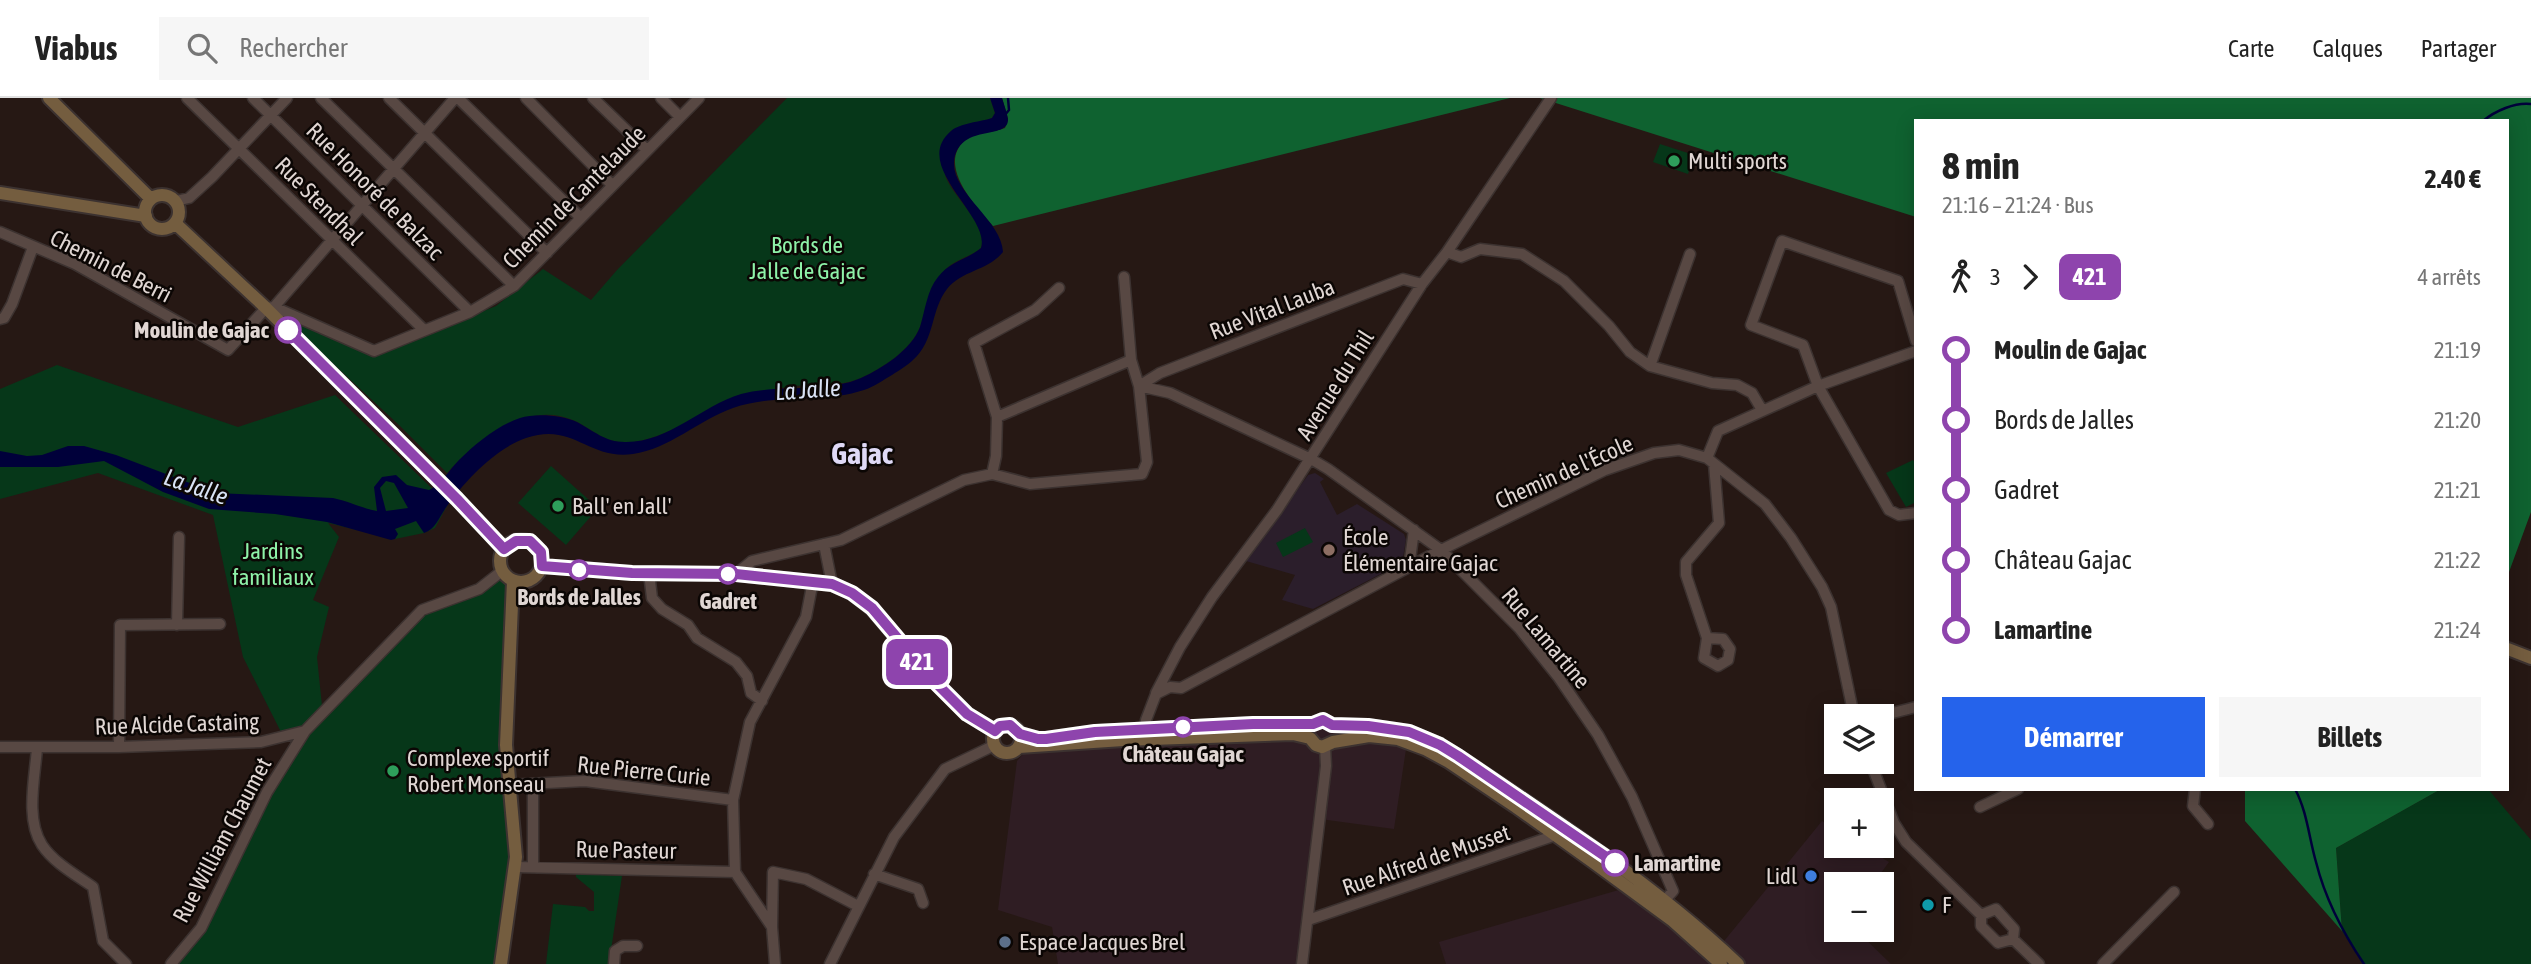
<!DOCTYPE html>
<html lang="fr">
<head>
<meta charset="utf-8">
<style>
	:root { --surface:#fff; --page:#f6f6f6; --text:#222; --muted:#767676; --line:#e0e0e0; --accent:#2563eb }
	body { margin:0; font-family:"Asap Condensed",sans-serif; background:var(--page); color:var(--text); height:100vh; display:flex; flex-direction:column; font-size:26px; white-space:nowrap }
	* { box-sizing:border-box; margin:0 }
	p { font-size:23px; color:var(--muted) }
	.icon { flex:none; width:38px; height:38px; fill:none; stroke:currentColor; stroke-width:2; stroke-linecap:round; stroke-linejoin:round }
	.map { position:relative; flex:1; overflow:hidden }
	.sheet { position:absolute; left:1914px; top:21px; width:595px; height:672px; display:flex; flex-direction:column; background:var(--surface); border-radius:0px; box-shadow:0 4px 18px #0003 }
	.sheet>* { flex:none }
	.badge { padding:0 14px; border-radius:10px; font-size:24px; line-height:46px }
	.controls { position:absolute; left:1824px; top:606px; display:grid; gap:14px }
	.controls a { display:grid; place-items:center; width:70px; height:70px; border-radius:0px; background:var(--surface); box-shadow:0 4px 18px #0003; font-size:35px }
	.map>.badge { position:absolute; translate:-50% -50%; box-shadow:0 0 0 4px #fff }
	.legs { display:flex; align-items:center; gap:10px; height:77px; padding:0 28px; font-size:23px }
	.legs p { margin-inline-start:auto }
	.head { display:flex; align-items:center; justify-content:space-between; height:119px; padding:0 28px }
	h1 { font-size:38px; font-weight:700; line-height:52px }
	.primary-button { display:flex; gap:14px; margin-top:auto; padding:14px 28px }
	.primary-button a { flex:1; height:80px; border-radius:0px; background:var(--accent); color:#fff; font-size:28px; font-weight:700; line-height:80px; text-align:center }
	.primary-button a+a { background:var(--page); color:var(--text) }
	ul { padding:0 28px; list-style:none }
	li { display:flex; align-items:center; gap:24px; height:70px; font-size:26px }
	li i { display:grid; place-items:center; width:10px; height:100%; margin:0 9px; background:currentColor }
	li i::after { content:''; width:18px; height:18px; margin:-9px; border:5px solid; border-radius:50%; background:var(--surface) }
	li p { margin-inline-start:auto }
	li:first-child i { background:linear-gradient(#0000 50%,currentColor 0) }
	li:last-child i { background:linear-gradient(currentColor 50%,#0000 0) }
	header { display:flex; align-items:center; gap:42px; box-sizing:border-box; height:98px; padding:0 35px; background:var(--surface); border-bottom:2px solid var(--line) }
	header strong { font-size:33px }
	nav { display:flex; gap:38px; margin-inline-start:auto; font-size:24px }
	.search { width:490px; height:63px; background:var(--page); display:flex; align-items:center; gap:18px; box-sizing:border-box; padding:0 24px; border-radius:0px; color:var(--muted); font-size:26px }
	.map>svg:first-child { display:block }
	.commercial { fill:#2f1d23 }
	.education { fill:#2b1e2b }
	.green { fill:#063719 }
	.forest { fill:#0f6230 }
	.water { fill:#00003a; fill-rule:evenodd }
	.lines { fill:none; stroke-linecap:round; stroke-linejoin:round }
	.stream { stroke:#00003a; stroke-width:2.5 }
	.street-casing { stroke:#3c3230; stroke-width:13 }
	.secondary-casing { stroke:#3c3230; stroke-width:16 }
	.street { stroke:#584843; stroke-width:10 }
	.secondary { stroke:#745d3f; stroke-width:12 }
	.line-1-casing { stroke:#fff; stroke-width:16 }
	.line-1 { stroke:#8e44ad; stroke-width:10 }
	.leisure-dot { fill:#2e9e5b; stroke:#0b0604; stroke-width:2.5 }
	.stop-1-dot { fill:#fff; stroke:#8e44ad; stroke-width:3.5 }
	.education-dot { fill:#8d6e63; stroke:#0b0604; stroke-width:2.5 }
	.shop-dot { fill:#3f7fe0; stroke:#0b0604; stroke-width:2.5 }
	.culture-dot { fill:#0f9aa8; stroke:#0b0604; stroke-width:2.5 }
	.service-dot { fill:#5c6f8a; stroke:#0b0604; stroke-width:2.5 }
	.labels { text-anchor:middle; stroke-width:5; stroke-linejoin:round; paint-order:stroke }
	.poi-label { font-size:23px; fill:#e0d6d3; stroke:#0b0604; text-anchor:start }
	.street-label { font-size:23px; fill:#e0d6d3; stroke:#0b0604 }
	.park-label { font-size:23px; fill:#8ef2a8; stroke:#0b0604 }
	.stop-label { font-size:23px; font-weight:bold; fill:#e0d6d3; stroke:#0b0604 }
	.water-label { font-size:24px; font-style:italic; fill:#d9e2f5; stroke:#0b0604 }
	.district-label { font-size:30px; font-weight:bold; fill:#dfd9f6; stroke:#0b0604 }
</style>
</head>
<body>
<header>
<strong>Viabus</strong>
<div class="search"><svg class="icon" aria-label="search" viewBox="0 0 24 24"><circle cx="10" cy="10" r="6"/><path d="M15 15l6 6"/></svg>Rechercher</div>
<nav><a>Carte</a><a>Calques</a><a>Partager</a></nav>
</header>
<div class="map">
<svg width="2531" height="866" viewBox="0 0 2531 866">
	<rect width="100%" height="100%" fill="#261814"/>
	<path class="commercial" d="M1273 630 1379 631 1408 638 1394 731 1320 721 1301 866H1058L1052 829 998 812 1017 663 1025 654Z
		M1822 723 1836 732V747H1861L1889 764 1873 786H1836V831H1855L1891 866H1446L1439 844 1622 791 1720 848Z"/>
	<path class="education" d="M1315 375 1324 381 1320 384 1337 417 1357 406 1404 436 1406 442 1402 465 1313 511 1282 502 1295 477 1246 463 1308 377Z"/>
	<path class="green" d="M787 0H990L995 15 992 20 951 33 942 46C944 57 942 74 948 84 957 102 988 129 981 150 971 159 955 161 945 172 930 189 927 208 920 229 911 252 883 270 861 280 836 291 808 284 782 290 759 295 734 302 711 310 706 312 702 316 698 319 679 329 655 341 634 344 606 347 597 334 575 323 527 301 477 342 447 375L399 327 285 221 289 218 378 256 496 208 543 171 591 202 617 172Z
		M1660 46 1694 57 1688 76 1653 64Z
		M57 267 238 329 335 297 448 406 435 430 424 435 395 441 328 425 339 439 313 502 329 509 317 559 322 608 302 628 281 634 243 559 213 417 98 375 0 401V291Z
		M1913 362 1916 366V404L1906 409 1886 375Z
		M551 368 598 410 566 447 518 405Z
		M1305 430 1313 444 1283 459 1276 445Z
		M502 473 513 483 506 647 516 759 501 866H171L201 830 288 659 422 512 465 496Z
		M2441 691H2488L2531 742V866H2364L2342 833 2336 750Z
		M576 776 622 778 609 866H546L553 806 585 809 589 813H594V794L576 779Z"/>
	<path class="forest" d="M1002 0H1510L993 128C975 108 934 64 968 40 979 33 993 35 1005 30L1008 21Z
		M1540 0H2531V414L2509 474 2508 23H1916V119Z
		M2245 691H2441L2336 750 2342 833 2245 723Z"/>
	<path class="water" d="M990 0H1002C1004 6 1007 15 1008 21 1009 43 958 24 954 64 952 95 1002 123 1003 154 988 173 962 172 947 191 931 212 935 238 917 258 910 266 901 271 892 277 883 282 874 289 864 292 822 306 775 295 733 310 699 322 669 351 633 356 587 362 574 324 526 340 495 351 466 382 447 408 439 419 436 431 424 435L416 423 395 431 398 436 395 441 391 442 327 424 275 416 209 411 163 394 104 363 58 369H0V353L27 358 42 357 68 348H84L116 357 216 395 333 400C348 403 361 410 377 413L374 389 382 379 396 377 407 387 429 392C442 386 449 372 459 362 475 346 498 327 520 320 535 315 563 317 577 324 594 333 605 344 625 344 668 345 701 308 741 296 778 286 828 295 861 280 883 270 911 252 920 229 925 213 927 192 938 179 949 164 968 161 981 150 991 118 910 68 951 33 960 25 980 24 992 20L995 15ZM386 383 394 385 408 410 386 413 380 390Z"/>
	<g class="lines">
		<path class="stream" d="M1004 18 1009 12 1008 0
			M2483 23C2495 13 2515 4 2531 6
			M196 388 209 393
			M2295 691C2307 713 2309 740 2316 764 2325 800 2343 835 2364 866"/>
		<defs>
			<path id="street" d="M187 0 424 232
				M253 0 470 214
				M321 0 514 188
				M389 0 547 155
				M458 0 581 120
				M526 0 612 87
				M593 0 647 52
				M661 0 680 19
				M176 103 189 100 212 79 287 0
				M0 134 75 166 228 252 266 210 274 209 455 0
				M1447 154 1461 159 1480 151 1522 156 1564 183 1609 228 1630 254 1650 268 1712 285 1737 287 1752 295 1762 312
				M1124 179 1131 262
				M274 209 374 253 470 214 514 188 699 0
				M0 221 4 220 12 206 33 149
				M1916 243 1898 183 1782 143 1751 227 1803 247 1818 288 1889 412 1899 417 1916 415
				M1650 268 1690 156
				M997 319 1131 262 1139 288 1160 275 1403 181 1422 186
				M1707 360 1765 406 1791 440 1822 489 1831 509 1854 618
				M992 376 996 358 997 319 974 245 1035 212 1059 190
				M824 446 832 486
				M1409 469 1414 432
				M649 475 652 500 662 511 688 527 697 540 736 564 747 578 751 595 762 603
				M736 476 752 463 841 442 964 382 992 376 1030 386 1142 376 1147 364 1139 288 1170 295 1311 361 1328 371 1441 452 1519 530 1559 580 1598 637 1632 699 1673 793 1665 802
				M177 527 179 439
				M1707 540 1704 560 1718 568 1728 562 1730 551 1723 541 1707 540 1686 477V464L1719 425 1714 366
				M1156 595 1180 549 1212 499 1277 412 1422 186 1447 154 1551 0
				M1881 618 1916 609
				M1147 637 1146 622 1156 596 1170 589 1181 590 1441 452 1605 372 1654 355 1679 352 1707 360 1718 333 1818 288 1916 253
				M0 649H119L261 644 305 633 422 512 479 491 502 473
				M119 649 120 527 220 526
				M37 650C35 679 25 721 42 747 54 765 76 777 93 789L103 843 126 866
				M1870 663 1894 725 1906 744 1981 817
				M508 687 585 683 733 702
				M2195 691 2193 708 2208 726
				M1980 709 2018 691
				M516 769 735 774
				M533 769V686
				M874 776 918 791 923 805
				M1996 811 2014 831 2013 841 1998 845 1981 828V817Z
				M1308 822 1556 737
				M772 829 773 774 806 781 858 808
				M2013 841 2039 866
				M171 866 201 830 267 694 305 633
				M614 866 615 853 623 848H637
				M775 866 772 829 735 774 733 702 750 624 806 519 813 483
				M830 866 894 739 945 671 995 647
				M1302 866 1326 668 1325 648
				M2103 866 2174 794"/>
			<path id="secondary" d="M49 0 151 101
				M0 95 146 118
				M145 114a17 17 0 1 1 34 0a17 17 0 1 1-34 0Z
				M175 125 266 210 457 401 504 451
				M500 463a21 21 0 1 1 42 0a21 21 0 1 1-42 0Z
				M542 468 632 475 736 476 832 486 852 495 872 511 933 582 967 616 995 633
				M2508 551 2531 560
				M993 641a14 14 0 1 1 28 0a14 14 0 1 1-28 0Z
				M1020 636 1038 641H1046L1095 634 1253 626H1313L1323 622 1331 627 1368 628 1409 634 1440 647 1458 658C1555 722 1653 786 1738 866
				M1019 649 1123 642 1293 636 1310 640 1316 647 1322 649 1333 644 1369 638 1398 641 1425 651 1449 664 1516 709 1593 764 1673 823 1721 866
				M501 866 516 759 506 647 513 483"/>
		</defs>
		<use href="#street" class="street-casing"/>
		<use href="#secondary" class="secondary-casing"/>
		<use href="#street" class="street"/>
		<use href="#secondary" class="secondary"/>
	</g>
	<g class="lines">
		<defs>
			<path id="line-1" d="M288 232 457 401 504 451 516 443H530L541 454 542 468 632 475 736 476 832 486 852 495 872 510 933 582 967 616 995 633 1000 628 1010 627 1020 636 1038 641H1046L1095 634 1253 626H1313L1323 622 1332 627 1368 628 1409 634 1440 647 1458 658 1615 765"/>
		</defs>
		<use href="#line-1" class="line-1-casing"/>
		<use href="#line-1" class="line-1"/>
	</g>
	<g class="leisure-dot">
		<circle cx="1674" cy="63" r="7"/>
		<circle cx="558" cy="408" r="7"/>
		<circle cx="393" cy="673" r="7"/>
	</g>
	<g class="stop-1-dot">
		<circle cx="288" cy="232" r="12"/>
		<circle cx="579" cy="472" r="9"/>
		<circle cx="728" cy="476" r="9"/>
		<circle cx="1183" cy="629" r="9"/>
		<circle cx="1615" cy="765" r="12"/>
	</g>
	<circle class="education-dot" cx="1329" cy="452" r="7"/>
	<circle class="shop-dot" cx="1811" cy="778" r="7"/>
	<circle class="culture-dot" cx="1928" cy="807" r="7"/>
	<circle class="service-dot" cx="1005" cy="844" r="7"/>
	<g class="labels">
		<g class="poi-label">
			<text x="1688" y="71">Multi sports</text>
			<text x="572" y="416">Ball' en Jall'</text>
			<text x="1343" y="447">École<tspan x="1343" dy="26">Élémentaire Gajac</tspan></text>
			<text x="407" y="668">Complexe sportif<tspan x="407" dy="26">Robert Monseau</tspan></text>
			<text x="1797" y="786" text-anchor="end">Lidl</text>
			<text x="1942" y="815">F</text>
			<text x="1019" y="852">Espace Jacques Brel</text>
		</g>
		<g class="street-label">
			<text transform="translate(375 93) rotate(45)" y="8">Rue Honoré de Balzac</text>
			<text transform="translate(574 99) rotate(-45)" y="8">Chemin de Cantelaude</text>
			<text transform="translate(319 103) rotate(45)" y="8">Rue Stendhal</text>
			<text transform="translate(111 168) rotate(27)" y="8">Chemin de Berri</text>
			<text transform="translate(1272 211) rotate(-21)" y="8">Rue Vital Lauba</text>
			<text transform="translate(1335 287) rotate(-58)" y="8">Avenue du Thil</text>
			<text transform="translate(1564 374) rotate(-24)" y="8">Chemin de l'École</text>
			<text transform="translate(1546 540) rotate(50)" y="8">Rue Lamartine</text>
			<text transform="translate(177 626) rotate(-2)" y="8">Rue Alcide Castaing</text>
			<text transform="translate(644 673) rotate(6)" y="8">Rue Pierre Curie</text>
			<text transform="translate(222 742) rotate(-62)" y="8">Rue William Chaumet</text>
			<text transform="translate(626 752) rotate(1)" y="8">Rue Pasteur</text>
			<text transform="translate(1426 762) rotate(-19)" y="8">Rue Alfred de Musset</text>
		</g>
		<g class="park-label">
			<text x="807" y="155">Bords de<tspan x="807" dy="26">Jalle de Gajac</tspan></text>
			<text x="273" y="461">Jardins<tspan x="273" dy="26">familiaux</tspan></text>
		</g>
		<g class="stop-label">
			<text x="269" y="240" text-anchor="end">Moulin de Gajac</text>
			<text x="579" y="507">Bords de Jalles</text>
			<text x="728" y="511">Gadret</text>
			<text x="1183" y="664">Château Gajac</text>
			<text x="1634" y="773" text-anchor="start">Lamartine</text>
		</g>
		<g class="water-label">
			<text transform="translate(808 292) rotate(-4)" y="8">La Jalle</text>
			<text transform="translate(196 389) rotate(19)" y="8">La Jalle</text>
		</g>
		<g class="district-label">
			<text x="862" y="366">Gajac</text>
		</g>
	</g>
</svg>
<div class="controls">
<a><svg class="icon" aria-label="layers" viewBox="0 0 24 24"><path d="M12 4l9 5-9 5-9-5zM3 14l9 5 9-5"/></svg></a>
<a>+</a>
<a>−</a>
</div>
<b class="badge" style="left:917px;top:564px;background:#8e44ad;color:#fff">421</b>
<section class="sheet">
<div class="head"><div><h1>8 min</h1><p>21:16 – 21:24 · Bus</p></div><b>2.40 €</b></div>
<div class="legs"><svg class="icon" aria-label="walk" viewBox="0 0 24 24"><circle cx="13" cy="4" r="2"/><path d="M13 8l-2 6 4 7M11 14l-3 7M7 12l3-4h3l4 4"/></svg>3<svg class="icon" aria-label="forward" viewBox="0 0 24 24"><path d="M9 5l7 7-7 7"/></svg><b class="badge" style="background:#8e44ad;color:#fff">421</b><p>4 arrêts</p></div>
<ul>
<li><i style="color:#8e44ad"></i><b>Moulin de Gajac</b><p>21:19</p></li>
<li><i style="color:#8e44ad"></i><span>Bords de Jalles</span><p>21:20</p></li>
<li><i style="color:#8e44ad"></i><span>Gadret</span><p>21:21</p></li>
<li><i style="color:#8e44ad"></i><span>Château Gajac</span><p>21:22</p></li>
<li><i style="color:#8e44ad"></i><b>Lamartine</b><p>21:24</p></li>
</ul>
<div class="primary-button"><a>Démarrer</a><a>Billets</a></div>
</section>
</div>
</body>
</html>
